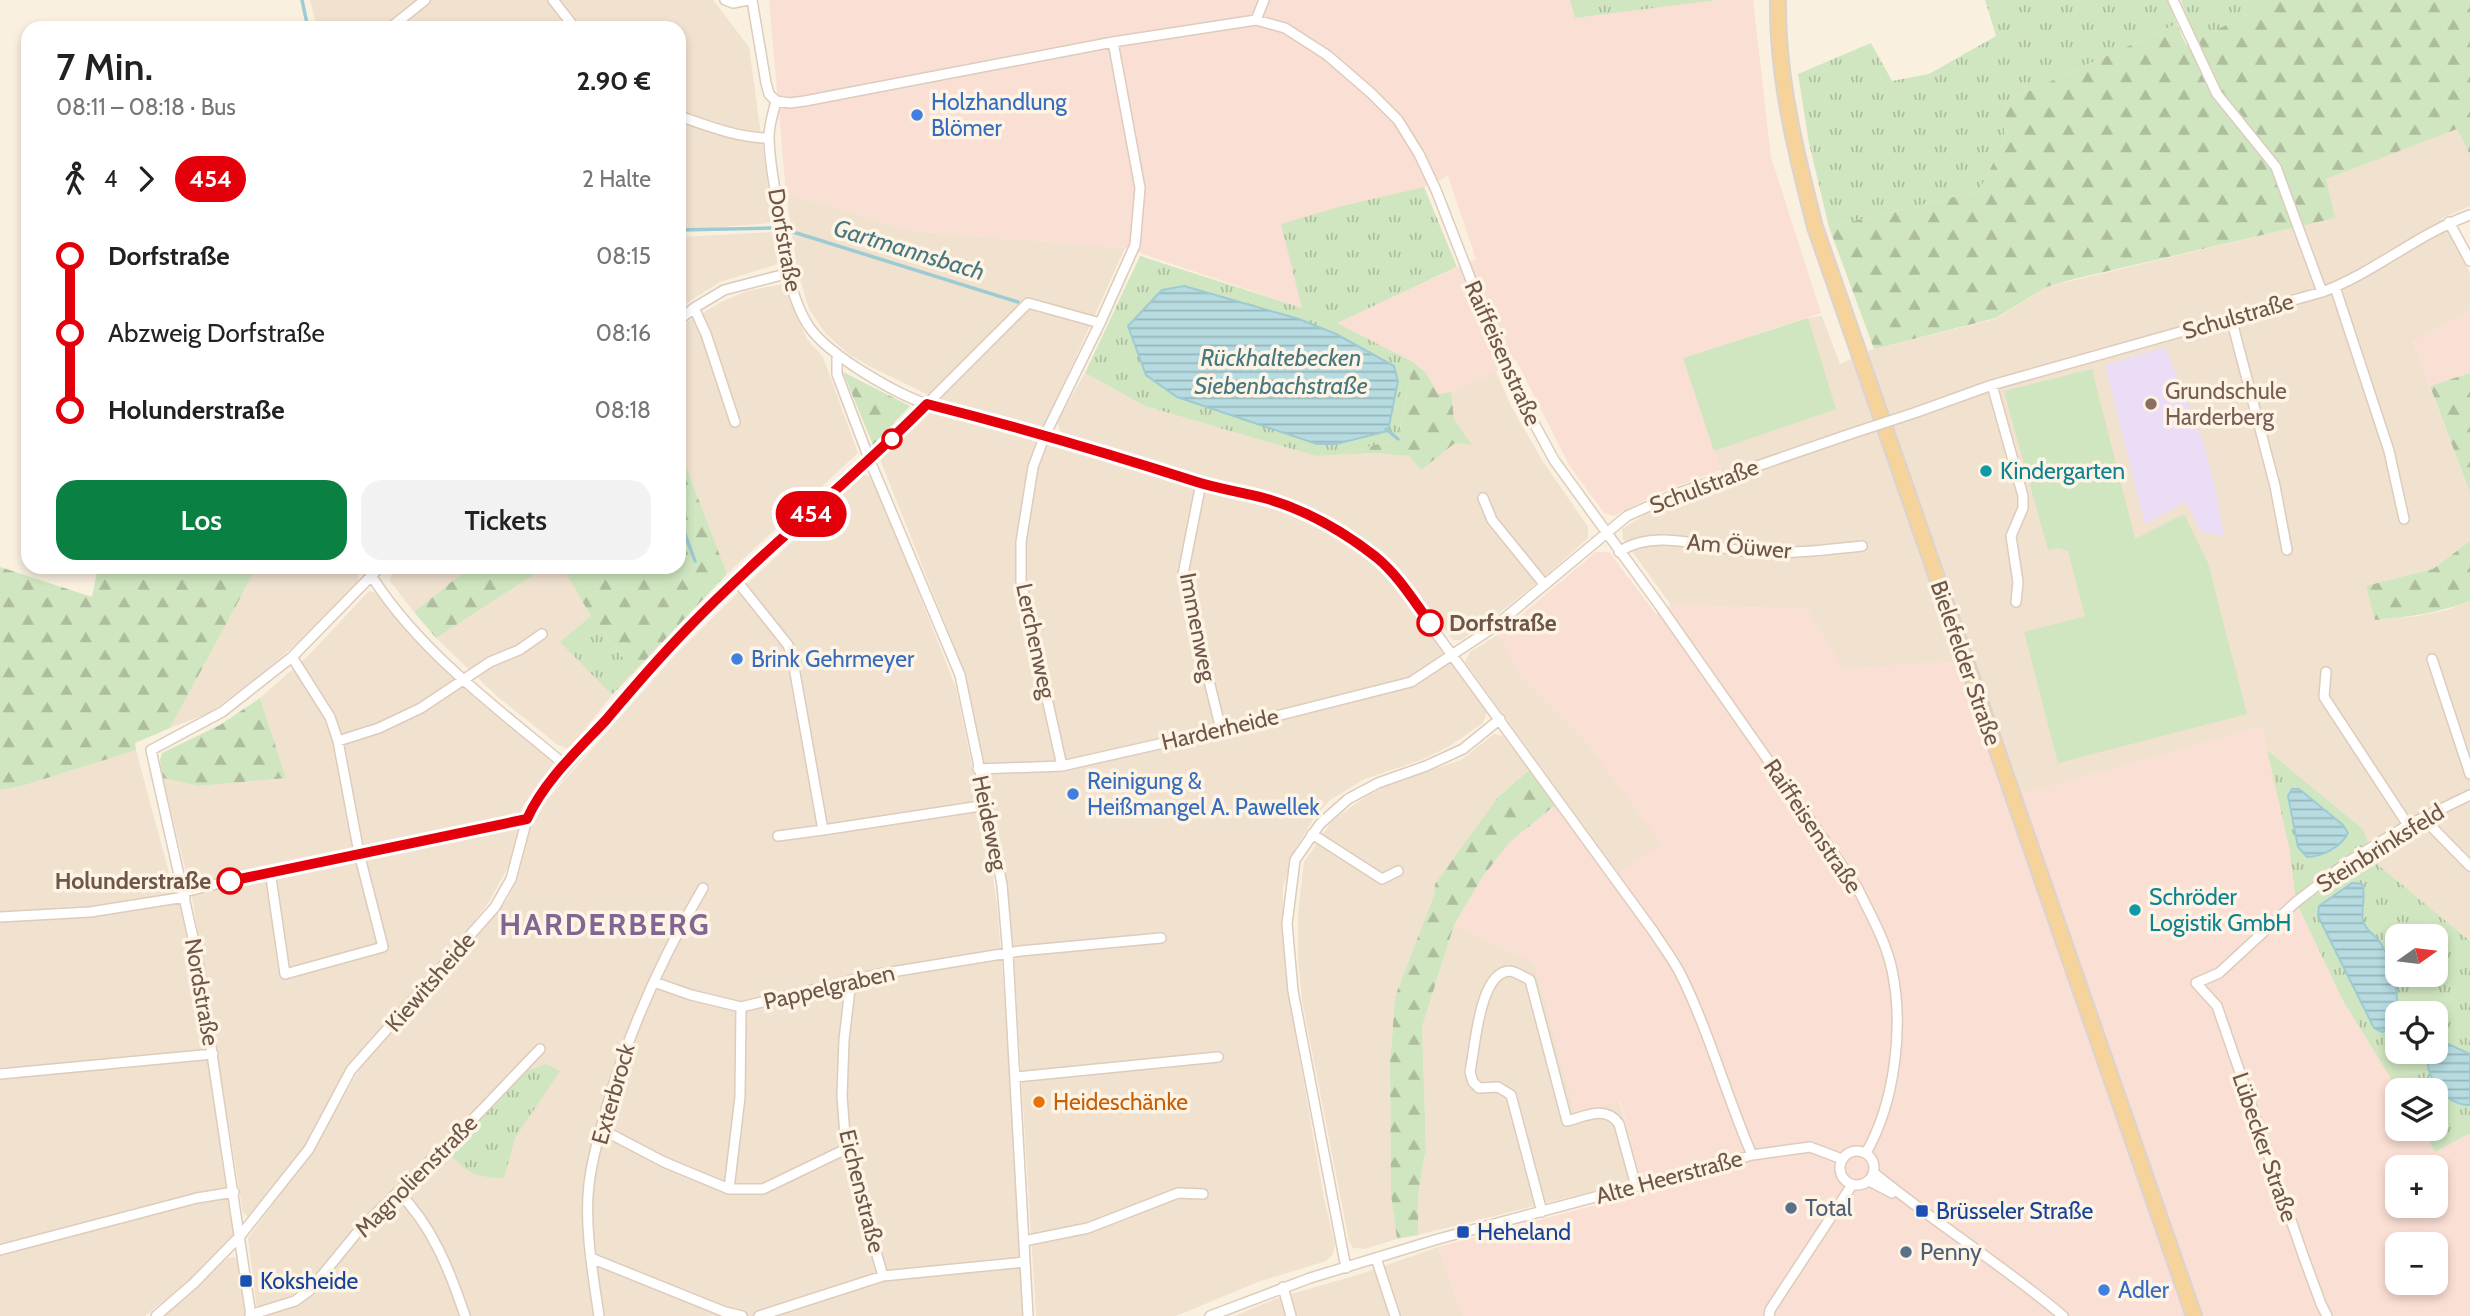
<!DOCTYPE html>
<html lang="de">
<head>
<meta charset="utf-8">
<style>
	:root { --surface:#fff; --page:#f2f2f2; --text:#222; --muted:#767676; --accent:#0b8043 }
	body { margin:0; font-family:Cabin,sans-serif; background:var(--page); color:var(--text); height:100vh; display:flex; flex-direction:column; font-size:26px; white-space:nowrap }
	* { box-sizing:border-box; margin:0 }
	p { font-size:23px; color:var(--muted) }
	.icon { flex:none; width:38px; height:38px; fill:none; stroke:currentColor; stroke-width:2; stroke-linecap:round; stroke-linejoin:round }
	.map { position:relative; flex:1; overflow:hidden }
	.details { position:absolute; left:21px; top:21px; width:665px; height:553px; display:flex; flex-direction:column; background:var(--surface); border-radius:21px; box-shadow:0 4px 10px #0003 }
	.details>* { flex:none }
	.badge { padding:0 14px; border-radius:23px; font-size:24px; line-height:46px }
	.needle { width:46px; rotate:76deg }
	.fabs { position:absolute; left:2385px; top:924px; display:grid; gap:14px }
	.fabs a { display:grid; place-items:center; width:63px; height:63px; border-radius:14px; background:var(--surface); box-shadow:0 4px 10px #0003; font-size:35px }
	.map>.badge { position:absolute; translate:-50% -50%; box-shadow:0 0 0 4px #fff }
	.legs { display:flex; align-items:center; gap:10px; height:77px; padding:0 35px; font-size:23px }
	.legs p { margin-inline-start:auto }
	.overview { display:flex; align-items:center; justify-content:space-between; height:119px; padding:0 35px }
	h1 { font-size:38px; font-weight:600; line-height:52px }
	.button { display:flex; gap:14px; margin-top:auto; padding:14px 35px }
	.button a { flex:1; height:80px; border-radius:21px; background:var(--accent); color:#fff; font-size:28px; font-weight:600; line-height:80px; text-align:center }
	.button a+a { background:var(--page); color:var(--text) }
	ul { padding:0 35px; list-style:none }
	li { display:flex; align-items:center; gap:24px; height:77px; font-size:26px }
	li i { display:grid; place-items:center; width:10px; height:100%; margin:0 9px; background:currentColor }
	li i::after { content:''; width:18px; height:18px; margin:-9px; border:5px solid; border-radius:50%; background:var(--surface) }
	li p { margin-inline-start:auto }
	li:first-child i { background:linear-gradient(#0000 50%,currentColor 0) }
	li:last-child i { background:linear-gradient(currentColor 50%,#0000 0) }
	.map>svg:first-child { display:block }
	.residential { fill:#f1e1cf }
	.commercial { fill:#fadfd4; fill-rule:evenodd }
	.education { fill:#ecddf6 }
	.grass { fill:url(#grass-tufts); fill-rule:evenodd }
	.forest { fill:url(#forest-firs) }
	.pitch { fill:#d0e6c0 }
	.water { fill:url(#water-rules); stroke:#9dcbd3; stroke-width:2 }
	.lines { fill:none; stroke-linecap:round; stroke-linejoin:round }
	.stream { stroke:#9dcbd3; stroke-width:3.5 }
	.minor-casing { stroke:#ddccbc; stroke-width:12 }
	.primary-casing { stroke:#dad3d0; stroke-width:18 }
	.minor { stroke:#fff; stroke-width:9 }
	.primary { stroke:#f6d39b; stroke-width:14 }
	.minor-bridge-casing { stroke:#ddccbc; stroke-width:12; stroke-linecap:butt }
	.minor-bridge { stroke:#fff; stroke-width:9 }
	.line-1-casing { stroke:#fff; stroke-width:16 }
	.line-1 { stroke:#e3000b; stroke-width:10 }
	.shop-dot { fill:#3f7fe0; stroke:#fef4e5; stroke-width:2.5 }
	.education-dot { fill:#8d6e63; stroke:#fef4e5; stroke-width:2.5 }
	.stop-1-dot { fill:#fff; stroke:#e3000b; stroke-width:3.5 }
	.culture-dot { fill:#0f9aa8; stroke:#fef4e5; stroke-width:2.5 }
	.food-dot { fill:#e8710a; stroke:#fef4e5; stroke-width:2.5 }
	.service-dot { fill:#5c6f8a; stroke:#fef4e5; stroke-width:2.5 }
	.transit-dot { fill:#1a4fb4; stroke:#fef4e5; stroke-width:2.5 }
	.labels { text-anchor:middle; stroke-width:7; stroke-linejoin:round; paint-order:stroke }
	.shop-label { font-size:23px; fill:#366cbe; stroke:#fef4e5; text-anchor:start }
	.street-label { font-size:23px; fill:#6f5649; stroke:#fef4e5 }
	.education-label { font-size:23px; fill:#785e54; stroke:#fef4e5; text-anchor:start }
	.culture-label { font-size:23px; fill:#0d838f; stroke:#fef4e5; text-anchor:start }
	.stop-label { font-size:23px; font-weight:bold; fill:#6f5649; stroke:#fef4e5; text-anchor:start }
	.food-label { font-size:23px; fill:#c56008; stroke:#fef4e5; text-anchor:start }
	.service-label { font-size:23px; fill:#4e5e75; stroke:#fef4e5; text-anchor:start }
	.transit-label { font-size:23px; fill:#164399; stroke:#fef4e5; text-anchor:start }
	.water-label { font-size:24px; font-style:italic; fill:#457881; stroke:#fef4e5 }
	.district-label { font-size:30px; font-weight:bold; letter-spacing:2px; fill:#826592; stroke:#fef4e5 }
</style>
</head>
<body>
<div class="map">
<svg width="2470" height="1316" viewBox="0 0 2470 1316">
	<defs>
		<pattern id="grass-tufts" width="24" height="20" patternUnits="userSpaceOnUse" patternTransform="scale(1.75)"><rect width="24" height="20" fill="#d0e6c0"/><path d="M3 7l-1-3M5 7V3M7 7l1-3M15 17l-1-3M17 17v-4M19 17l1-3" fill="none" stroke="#adbd9e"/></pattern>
		<pattern id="forest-firs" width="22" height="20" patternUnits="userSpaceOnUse" patternTransform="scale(1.75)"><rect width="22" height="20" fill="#d0e6c0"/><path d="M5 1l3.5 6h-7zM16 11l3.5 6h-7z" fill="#adbd9e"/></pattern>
		<pattern id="water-rules" width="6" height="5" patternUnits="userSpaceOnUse" patternTransform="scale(1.75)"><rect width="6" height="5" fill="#b6dce2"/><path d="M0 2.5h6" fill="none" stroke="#98b5b9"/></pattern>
	</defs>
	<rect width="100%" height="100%" fill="#faf0e0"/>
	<path class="residential" d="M310 0H713L749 47 773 223 679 230V28H317Z
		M2457 129 2470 155V206L2442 218 2470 273V311L2413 342 2470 493V541L2433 569 2366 587 2376 620 2418 616 2447 610 2470 601V941L2377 864 2363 829 2267 750 2262 727 2013 797 1966 661 1843 669 1807 609 1671 605 1623 539 1622 529 1649 512 1724 485 1721 470 1683 358 1808 318 1822 316 1840 364 1874 349 1996 319 2046 287 2334 218 2325 179Z
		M786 193 912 231 1125 248 1046 423 1039 428 941 401 869 366 847 353 825 333 809 309 797 269Z
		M772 232 778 264 720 282 679 308V237Z
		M783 284 807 339 823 357 858 453 727 574 679 448V327L723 301 747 291Z
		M1496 372 1511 406 1542 460 1588 527V538L1549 573 1492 619 1461 640H1453L1412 586 1372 544 1332 517 1253 487 1215 479 1061 433 1057 422 1085 373 1145 406 1316 456 1374 453 1409 456 1421 469 1455 443 1471 444 1454 419 1451 392Z
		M930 411 1064 446 1211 492 1274 507 1328 533 1374 564 1410 603 1487 712 1483 723 1448 747 1421 760 1365 779 1330 800 1314 818 1294 851 1283 888V931L1289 997 1324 1199 1335 1245 1333 1254 1326 1261 1258 1282 1176 1316H1036L1013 942 999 833 965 674 880 459Z
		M864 475 873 477 956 688 990 855 997 906 1012 1091 1024 1316H258L248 1238 309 1156 361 1067 463 954 507 900 518 876 530 825 539 809 675 655 751 580Z
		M252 567H357L358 581 303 638 253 681 209 713 170 728 252 576Z
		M393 567H470L414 612 390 581Z
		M546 567H562L591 616 561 642 612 695 569 749 558 745 498 697 436 638Z
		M369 591 379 594 414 638 475 698 554 764 523 806 519 831 508 867 489 902 451 952 348 1068 307 1144 248 1217 243 1213 192 897 163 778 198 786 286 778 260 698 308 656Z
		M1499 634 1519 674 1589 745 1662 844 1619 874 1465 662 1470 652Z
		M1494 734 1503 736 1529 770 1497 798 1435 884 1434 895 1395 997 1390 1065 1391 1195 1397 1239 1365 1249 1353 1248 1349 1241 1302 1000 1298 960V913L1304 862 1332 821 1365 797 1389 784 1461 760Z
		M136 750 172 884 181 904 188 935 210 1064 236 1233 184 1285 145 1316H0V790L22 786Z
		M1454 925 1535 963 1575 1112 1619 1101 1641 1179 1418 1235V1195L1426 1148 1422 1027Z
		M1438 1247 1463 1316H1234L1278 1298 1364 1273Z
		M234 1257 239 1261 246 1316H163L228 1258Z"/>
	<path class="commercial" d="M769 0H1570L1575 18 1718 0H1753L1771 157 1821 313 1683 358 1721 470 1661 492 1614 516 1604 513 1569 465 1516 360 1496 372 1451 392 1438 394 1426 373 1413 362 1336 323 1476 259 1448 176 1424 187 1342 206 1302 308 1125 248 912 231 786 193Z
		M2470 311V373L2430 386 2413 342Z
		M1596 552H1609L1656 614 1671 605 1807 609 1843 669 1966 661 2013 797 2262 727 2289 847 2296 902 2342 999 2398 1090V1129H2421L2435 1152 2470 1133V1316H1463L1438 1247 1644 1192 1620 1101 1575 1113 1535 963 1454 925 1483 876 1510 842 1555 805 1609 881 1661 844 1589 745 1519 674 1499 634ZM2398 1167H2436V1206H2398ZM2398 1244H2436V1283H2398Z"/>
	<path class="education" d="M2165 347 2204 444 2214 483 2224 536 2202 533 2186 502 2145 524 2105 365Z"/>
	<path class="grass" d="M1570 0H1718L1575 18Z
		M1985 0H2168L2177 24 2007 101 2003 144 1979 191 1829 227 1809 143 1798 74 1871 43 1892 81 1929 74 1996 36Z
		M2183 0H2262L2250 13 2196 40 2181 1Z
		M1424 187 1457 267 1337 323 1413 362 1398 439 1336 455 1316 456 1145 406 1085 373 1140 256 1302 308 1281 224 1342 206Z
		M591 616 634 672 612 695 560 642Z
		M2267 750 2363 829 2377 864 2470 941V1133L2435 1152 2421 1129H2436V1090H2398L2342 999 2296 902 2289 847ZM2398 936H2436V975H2398ZM2398 1013H2436V1052H2398Z
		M546 1064 560 1071 515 1138 504 1178C473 1177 470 1174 447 1152L526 1071Z"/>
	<path class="forest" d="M2262 0H2470V155L2457 129 2326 179 2335 218 2074 279 2046 287 1996 318 1874 349 1829 227 1979 191 2003 144 2007 101 2177 24 2186 45 2250 13Z
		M1413 362 1426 373 1438 394 1451 392 1454 419 1472 445 1455 443 1421 470 1409 456 1374 453 1336 455 1398 439Z
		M843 372 910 406 873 445Z
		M2470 373V493L2430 386Z
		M679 448 727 574 634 672 591 616 562 567H679Z
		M2470 541V601C2439 613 2408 617 2375 620L2366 586 2433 569Z
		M0 567 92 597 98 567H252V576L170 728 135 743 136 750 22 786 0 790Z
		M470 567H546L436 638 414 612Z
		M260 698 286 778 198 786 163 778 160 760 162 753 220 725Z
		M1529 770 1555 805 1510 842 1483 876 1454 925 1422 1027 1426 1148 1418 1195V1235L1397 1239 1391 1195 1390 1065 1395 997 1434 895 1435 884 1497 798Z"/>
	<path class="pitch" d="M1808 318 1836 409 1714 451 1683 358Z
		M2092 369 2135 539 2184 514 2208 563 2247 714 2058 763 2024 632 2085 616 2068 551 2059 548 2048 550 2004 391Z"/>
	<path class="water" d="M1184 286 1299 319 1336 334 1394 366 1398 381 1388 431 1336 444H1317L1177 397 1146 375 1128 326 1162 290Z
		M2292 789H2299L2343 825 2348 833C2341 847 2322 857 2307 857L2298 847 2288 796Z
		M2352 883 2362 884C2367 897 2360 909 2363 921 2365 930 2375 935 2380 942 2395 965 2404 1006 2390 1030L2382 1032 2374 1028 2318 916 2319 906Z
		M2437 1043H2446L2470 1054V1105C2445 1106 2423 1075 2428 1052H2436Z"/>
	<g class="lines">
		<path class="stream" d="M302 0 308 28
			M679 230 771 228
			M790 231 1018 302
			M1386 429 1398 439
			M679 518 695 561"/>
		<defs>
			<path id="minor" d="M553 0 575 28
				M725 0 733 3 748 0
				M752 0 766 83 769 94 776 101
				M2173 0 2217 94 2276 167 2322 292
				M1256 20 1264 0
				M390 28 425 0
				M776 101 790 103 805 101 1113 42 1256 20 1285 28 1327 55 1371 93 1398 120 1419 154 1436 190 1507 373 1554 460 1660 606 1857 887C1870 914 1886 941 1892 970 1904 1027 1895 1102 1866 1153
				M776 101C773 113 769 125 769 137 769 163 776 191 779 216 783 250 790 300 810 328 830 356 896 394 929 405 958 414 988 420 1017 427 1078 444 1138 464 1200 483 1222 489 1245 491 1267 499 1313 514 1358 540 1393 574L1653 931C1662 945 1672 958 1680 973 1709 1031 1726 1095 1752 1155
				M679 116C708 126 738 138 769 138
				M2449 222 2470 261
				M2335 287 2389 451 2404 519
				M694 308 706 334 735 422
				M2231 318 2275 486 2287 550
				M679 320 694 308 724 290 789 273
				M837 355V374L870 461 960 675 987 805 1002 885 1008 955 1028 1316
				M1992 385 2023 496V508L2011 536 2018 582 2016 602
				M1917 412 1992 385 2322 292C2374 273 2417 234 2470 215
				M1201 483 1183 574 1221 730
				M1483 498 1492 520 1544 584
				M1619 552C1656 526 1712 550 1755 552 1790 554 1826 550 1862 546
				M366 567C413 647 496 707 565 765
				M737 581 788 645 792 656 823 830 987 805
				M2432 659 2470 774
				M2326 672 2324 697 2408 825
				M338 741 379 728 421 708 490 662 519 650 542 634
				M1062 766 1021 581V542L1033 467 1045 435 1100 323 1135 245 1140 188 1113 42
				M978 769 1062 766 1221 730 1411 682 1494 627 1627 516 1676 494 1850 434
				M2423 818 2470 866
				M1312 834 1382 879 1398 871
				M778 836 823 830
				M270 871 285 974 383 947 359 853 338 741 330 717 292 657
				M184 892 270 871 527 819
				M0 917 90 912 185 897
				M851 980 844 1040 842 1096 846 1149 883 1276
				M654 982 691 995 741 1007 879 974 1020 951 1161 938
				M0 1074 213 1054
				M1016 1077 1218 1057
				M601 1129 664 1162 729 1189H763L846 1149
				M1840 1168a17 17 0 1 1 34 0a17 17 0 1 1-34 0Z
				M1874 1173C1935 1223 2003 1265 2063 1316
				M1869 1181 1892 1193
				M729 1189 740 1097 741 1007
				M398 1192C432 1225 450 1271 465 1316
				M1542 1212 1511 1095 1498 1087 1479 1088 1473 1082 1470 1072C1475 1049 1479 971 1510 971 1516 972 1524 977 1530 980L1567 1121C1586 1116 1606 1105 1619 1124L1636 1186
				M1024 1241 1088 1228 1178 1193 1203 1194
				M0 1250 197 1198 234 1192
				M591 1258 725 1312 742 1316
				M1376 1258 1395 1316
				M1346 1268 1293 991 1287 924 1295 860 1320 824 1348 799 1378 783 1426 766 1463 749 1500 719
				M1283 1287 1291 1316
				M250 1315 295 1301 310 1290 360 1229 476 1116 540 1049
				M156 1316 194 1283 240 1236 309 1149 351 1070 495 907 511 879 527 819 535 802 687 629 737 581 870 461 1028 303 1100 323
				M251 1316 198 960 151 750 222 712 292 657 380 567
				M599 1316C593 1275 584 1225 589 1184 592 1158 600 1131 607 1106 630 1029 662 957 703 888
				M759 1316 883 1276 1025 1262
				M1210 1316 1310 1278 1438 1239 1752 1155 1810 1147 1842 1159
				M1769 1316 1770 1310 1852 1185
				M2327 1316 2321 1304 2303 1255 2217 1006 2196 983 2219 973 2296 902 2349 861 2408 825 2470 795"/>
			<path id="primary" d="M1778 0C1777 78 1796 153 1815 227L2194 1316"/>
		</defs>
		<use href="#minor" class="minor-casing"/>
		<use href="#primary" class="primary-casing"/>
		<use href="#minor" class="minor"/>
		<use href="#primary" class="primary"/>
		<defs>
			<path id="minor-bridge" d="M1850 434 1917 412"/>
		</defs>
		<use href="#minor-bridge" class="minor-bridge-casing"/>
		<use href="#minor-bridge" class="minor-bridge"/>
	</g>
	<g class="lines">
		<defs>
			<path id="line-1" d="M230 881 527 819C544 781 578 750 606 720 632 689 659 658 687 629 763 550 850 482 927 404 1018 427 1107 453 1197 482 1219 489 1242 492 1264 498 1304 509 1344 532 1376 557 1398 575 1413 600 1430 623"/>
		</defs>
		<use href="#line-1" class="line-1-casing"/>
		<use href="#line-1" class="line-1"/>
	</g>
	<g class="shop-dot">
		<circle cx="917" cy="115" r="7"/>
		<circle cx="737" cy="659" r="7"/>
		<circle cx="1073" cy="794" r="7"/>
		<circle cx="2104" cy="1290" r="7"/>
	</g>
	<circle class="education-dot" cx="2151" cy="404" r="7"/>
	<g class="stop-1-dot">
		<circle cx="892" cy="439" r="9"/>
		<circle cx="1430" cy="623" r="12"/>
		<circle cx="230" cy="881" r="12"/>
	</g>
	<g class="culture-dot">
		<circle cx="1986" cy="471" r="7"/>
		<circle cx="2135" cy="910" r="7"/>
	</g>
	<circle class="food-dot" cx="1039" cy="1102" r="7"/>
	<g class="service-dot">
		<circle cx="1791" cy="1208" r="7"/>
		<circle cx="1906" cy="1252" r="7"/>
	</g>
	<g class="transit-dot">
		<rect x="1915" y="1204" width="14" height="14" rx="3.5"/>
		<rect x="1456" y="1225" width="14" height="14" rx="3.5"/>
		<rect x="239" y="1274" width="14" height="14" rx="3.5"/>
	</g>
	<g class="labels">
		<g class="shop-label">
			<text x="931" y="110">Holzhandlung<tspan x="931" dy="26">Blömer</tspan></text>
			<text x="751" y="667">Brink Gehrmeyer</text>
			<text x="1087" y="789">Reinigung &amp;<tspan x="1087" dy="26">Heißmangel A. Pawellek</tspan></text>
			<text x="2118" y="1298">Adler</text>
		</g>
		<g class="street-label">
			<text transform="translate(785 240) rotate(80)" y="8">Dorfstraße</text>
			<text transform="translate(2238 316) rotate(-16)" y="8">Schulstraße</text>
			<text transform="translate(1503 353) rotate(66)" y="8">Raiffeisenstraße</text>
			<text transform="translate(1704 486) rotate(-21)" y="8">Schulstraße</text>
			<text transform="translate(1739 546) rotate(5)" y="8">Am Öüwer</text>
			<text transform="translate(1198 627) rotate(79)" y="8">Immenweg</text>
			<text transform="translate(1036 641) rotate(78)" y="8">Lerchenweg</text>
			<text transform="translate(1966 663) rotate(71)" y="8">Bielefelder Straße</text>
			<text transform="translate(1220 729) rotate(-13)" y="8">Harderheide</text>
			<text transform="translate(990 823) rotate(78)" y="8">Heideweg</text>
			<text transform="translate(1813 826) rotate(56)" y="8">Raiffeisenstraße</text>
			<text transform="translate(2380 848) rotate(-32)" y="8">Steinbrinksfeld</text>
			<text transform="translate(430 982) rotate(-49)" y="8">Kiewitsheide</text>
			<text transform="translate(829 987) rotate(-13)" y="8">Pappelgraben</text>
			<text transform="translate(202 992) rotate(80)" y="8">Nordstraße</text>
			<text transform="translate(613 1094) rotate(-74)" y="8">Exterbrock</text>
			<text transform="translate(2265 1147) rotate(71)" y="8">Lübecker Straße</text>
			<text transform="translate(416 1176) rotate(-45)" y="8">Magnolienstraße</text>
			<text transform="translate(1669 1177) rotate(-15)" y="8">Alte Heerstraße</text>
			<text transform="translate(862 1191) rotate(76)" y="8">Eichenstraße</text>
		</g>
		<g class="education-label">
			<text x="2165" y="399">Grundschule<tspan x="2165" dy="26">Harderberg</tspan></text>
		</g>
		<g class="culture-label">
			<text x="2000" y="479">Kindergarten</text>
			<text x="2149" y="905">Schröder<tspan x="2149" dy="26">Logistik GmbH</tspan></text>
		</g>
		<g class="stop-label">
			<text x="1449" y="631">Dorfstraße</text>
			<text x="211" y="889" text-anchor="end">Holunderstraße</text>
		</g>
		<g class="food-label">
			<text x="1053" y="1110">Heideschänke</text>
		</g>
		<g class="service-label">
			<text x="1805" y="1216">Total</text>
			<text x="1920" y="1260">Penny</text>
		</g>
		<g class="transit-label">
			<text x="1936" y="1219">Brüsseler Straße</text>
			<text x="1477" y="1240">Heheland</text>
			<text x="260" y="1289">Koksheide</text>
		</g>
		<g class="water-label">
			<text transform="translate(909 250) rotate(17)" y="8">Gartmannsbach</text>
			<text x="1281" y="366">Rückhaltebecken<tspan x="1281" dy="28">Siebenbachstraße</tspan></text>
		</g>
		<g class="district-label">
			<text x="605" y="935">HARDERBERG</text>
		</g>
	</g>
</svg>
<div class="fabs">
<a><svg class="needle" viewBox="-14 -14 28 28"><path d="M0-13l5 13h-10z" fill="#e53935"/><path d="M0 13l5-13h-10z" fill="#767676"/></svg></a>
<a><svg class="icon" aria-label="locate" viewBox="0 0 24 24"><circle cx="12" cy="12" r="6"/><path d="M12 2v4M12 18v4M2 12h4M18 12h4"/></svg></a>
<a><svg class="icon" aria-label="layers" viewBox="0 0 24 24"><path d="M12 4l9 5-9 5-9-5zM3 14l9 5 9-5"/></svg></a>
<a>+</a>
<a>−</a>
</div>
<b class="badge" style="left:811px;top:514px;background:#e3000b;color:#fff">454</b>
<section class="details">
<div class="overview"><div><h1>7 Min.</h1><p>08:11 – 08:18 · Bus</p></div><b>2.90 €</b></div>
<div class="legs"><svg class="icon" aria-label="walk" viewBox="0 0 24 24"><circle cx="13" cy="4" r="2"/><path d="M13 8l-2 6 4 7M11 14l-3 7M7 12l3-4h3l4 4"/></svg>4<svg class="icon" aria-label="forward" viewBox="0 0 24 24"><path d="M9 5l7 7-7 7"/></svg><b class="badge" style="background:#e3000b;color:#fff">454</b><p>2 Halte</p></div>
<ul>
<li><i style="color:#e3000b"></i><b>Dorfstraße</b><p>08:15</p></li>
<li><i style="color:#e3000b"></i><span>Abzweig Dorfstraße</span><p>08:16</p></li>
<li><i style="color:#e3000b"></i><b>Holunderstraße</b><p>08:18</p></li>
</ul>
<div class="button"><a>Los</a><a>Tickets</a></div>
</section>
</div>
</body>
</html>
